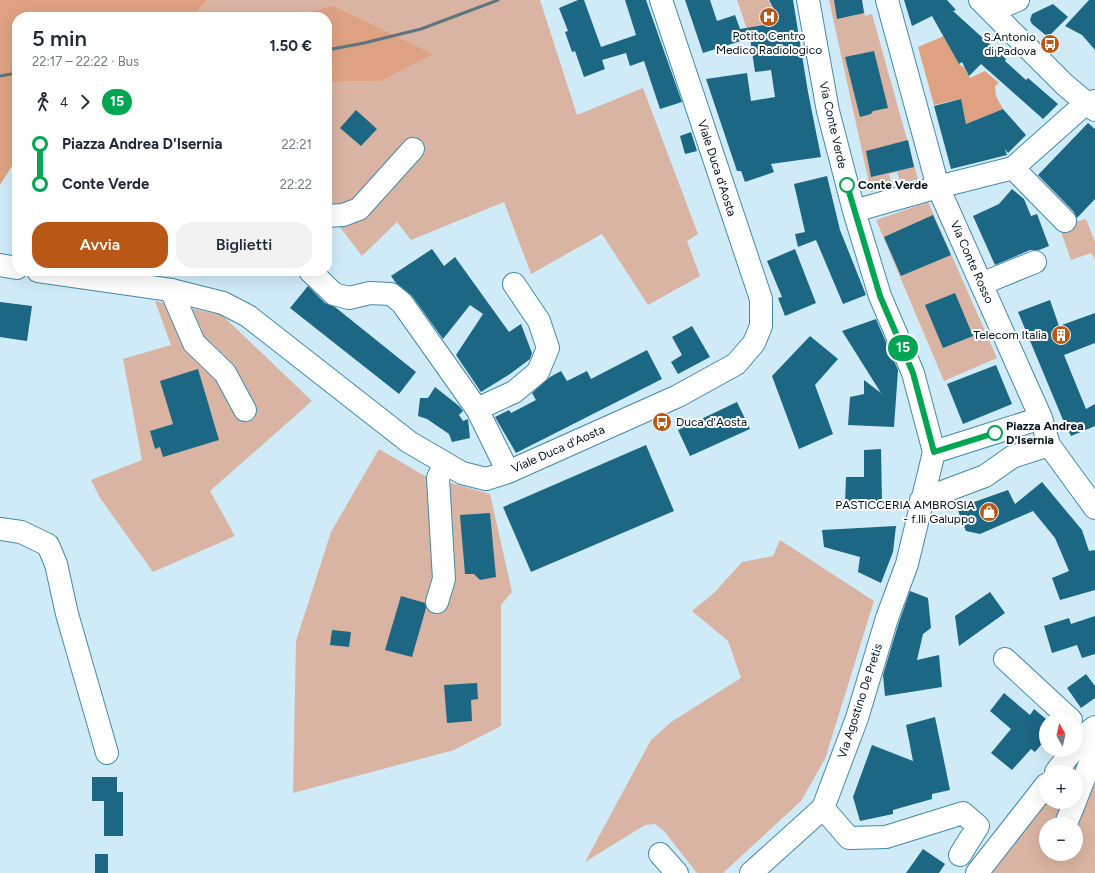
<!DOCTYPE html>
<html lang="it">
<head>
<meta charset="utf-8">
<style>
	:root { --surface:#fff; --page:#f2f2f3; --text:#1f2937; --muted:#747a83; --accent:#b85716 }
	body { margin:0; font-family:Figtree,sans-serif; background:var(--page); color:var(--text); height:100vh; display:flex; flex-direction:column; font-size:15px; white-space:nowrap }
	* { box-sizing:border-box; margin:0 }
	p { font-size:13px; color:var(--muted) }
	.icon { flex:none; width:22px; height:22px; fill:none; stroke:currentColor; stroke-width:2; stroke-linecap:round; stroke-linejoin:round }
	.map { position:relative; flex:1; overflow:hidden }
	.sheet { position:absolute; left:12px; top:12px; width:320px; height:264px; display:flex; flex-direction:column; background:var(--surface); border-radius:16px; box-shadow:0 4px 16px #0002 }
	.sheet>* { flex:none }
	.badge { padding:0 8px; border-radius:13px; font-size:14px; line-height:26px }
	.needle { width:26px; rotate:352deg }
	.fabs { position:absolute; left:1039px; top:713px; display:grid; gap:8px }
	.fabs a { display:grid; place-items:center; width:44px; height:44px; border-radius:50%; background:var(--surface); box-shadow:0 4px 16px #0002; font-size:20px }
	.map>.badge { position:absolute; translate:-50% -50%; box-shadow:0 0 0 2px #fff }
	.legs { display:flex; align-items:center; gap:6px; height:44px; padding:0 20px; font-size:13px }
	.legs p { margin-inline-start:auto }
	.headline { display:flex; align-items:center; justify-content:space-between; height:68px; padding:0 20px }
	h1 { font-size:22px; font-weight:600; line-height:30px }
	.cta { display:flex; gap:8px; margin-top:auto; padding:8px 20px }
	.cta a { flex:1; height:46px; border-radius:16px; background:var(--accent); color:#fff; font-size:16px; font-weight:600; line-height:46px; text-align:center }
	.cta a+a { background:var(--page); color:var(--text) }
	ul { padding:0 20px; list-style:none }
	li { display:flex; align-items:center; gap:14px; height:40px; font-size:15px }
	li i { display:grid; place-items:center; width:6px; height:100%; margin:0 5px; background:currentColor }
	li i::after { content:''; width:10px; height:10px; margin:-5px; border:3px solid; border-radius:50%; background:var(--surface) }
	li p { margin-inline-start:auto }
	li:first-child i { background:linear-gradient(#0000 50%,currentColor 0) }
	li:last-child i { background:linear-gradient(currentColor 50%,#0000 0) }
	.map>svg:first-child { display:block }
	.green { fill:#dab4a2; fill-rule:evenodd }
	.forest { fill:#dea283 }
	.building { fill:#1b6784 }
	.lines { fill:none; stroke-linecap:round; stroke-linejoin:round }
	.minor-casing { stroke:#438aa8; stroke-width:24 }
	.major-casing { stroke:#438aa8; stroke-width:24 }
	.minor { stroke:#fff; stroke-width:22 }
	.major { stroke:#fff; stroke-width:22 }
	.rail { stroke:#5e747f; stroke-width:3 }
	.line-1-casing { stroke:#fff; stroke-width:9 }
	.line-1 { stroke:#00a651; stroke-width:6 }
	.stop-1-dot { fill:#fff; stroke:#00a651; stroke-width:2 }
	.labels { text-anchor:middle; stroke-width:4; stroke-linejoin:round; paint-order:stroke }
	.poi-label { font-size:12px; fill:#00131c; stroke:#fff; text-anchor:end }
	.street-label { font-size:12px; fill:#00131c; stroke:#fff }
	.stop-label { font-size:12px; font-weight:bold; fill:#00131c; stroke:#fff; text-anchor:start }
</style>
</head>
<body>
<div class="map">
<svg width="1095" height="873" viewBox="0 0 1095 873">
	<rect width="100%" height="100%" fill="#d0ebf8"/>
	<path class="green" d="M208 0H540L577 115 643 88 698 234 687 241 700 276 648 305 602 234 531 274 504 202 411 240 397 222 362 256 327 210V82L381 81 432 54 332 5 294 17H191Z
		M737 0H768L774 9 776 23 751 41Z
		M829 0H862L865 16 872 14 918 179 901 184 897 172 889 174 892 186 871 192Z
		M928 202 997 358 944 381 876 220Z
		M1086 219 1095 242V259L1091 253 1071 260 1059 226Z
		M155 301 222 315 312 401 210 491 235 536 153 572 100 498 91 480 142 460 123 359 171 345Z
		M379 449 423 475 490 494 512 592 501 605V726L454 750 293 793 296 641 331 532Z
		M780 540 874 601 825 759 801 801 723 873H697L664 831 655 824 645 825 585 862 651 740 671 722 741 678 728 641 692 611 714 593 742 562 773 556Z
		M1091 744 1095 749V873H985L1046 802H1076V772H1067ZM1046 824H1076V854H1046Z"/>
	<path class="forest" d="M0 0H208L191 17H17V158L0 185Z
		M332 5 433 54 381 81 327 82V17H294Z
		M944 36 959 64 965 68 970 78 985 71 999 83 995 86 996 96 1003 109 966 124 960 99 934 105 918 47Z"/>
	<path class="building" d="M578 0H584L601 47 636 35 625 0H646L682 102 660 109 644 61 630 66 626 53 602 60 605 69 584 77 575 51 572 52 565 32 568 31 559 8Z
		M685 0H710L717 21 735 15 740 29 776 23 774 9 769 0H793L808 92 821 157 771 164 774 172 745 182 741 171H737L706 79 747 73 751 101 775 97 771 70 755 72 750 38 703 53Z
		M834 0H862L864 13 837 19Z
		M904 0H947L956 10 953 11 1006 59 1005 61 1026 80 1028 78 1058 104 1043 119 981 64 969 76 962 62 959 64 932 16 912 26Z
		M1089 0H1095V50L1082 35 1065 26Z
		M1053 4 1068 17 1048 37 1032 24 1030 20 1032 14Z
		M874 51 888 108 873 111 871 114 860 117 845 57Z
		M961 99 966 124 1003 109 1026 135 1008 153 1005 149 1007 155 951 169 934 106Z
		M356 110 377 129 361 146 340 128Z
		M1088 123 1095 129V199L1077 218 1074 212 1038 175Z
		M691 132 697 151 685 154 680 136Z
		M908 140 914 167 871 177 866 151Z
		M827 176 840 230 866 295 843 304 816 240 798 247 795 234 805 232 794 184Z
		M1012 189 1024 199 1031 216 1037 214 1049 246 1039 250H1030L995 265 973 216 999 204Z
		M933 215 951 255 901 276 884 237Z
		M432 249 444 266 455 257 509 332 521 324 532 353 530 359 510 374 481 392 456 355 483 314 470 305 443 339 412 296 396 283 391 276Z
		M795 249 816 303 785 316 778 298 782 297 767 261Z
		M308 286 325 303 335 307 416 372 399 394 290 308Z
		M955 293 973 336 943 348 925 305Z
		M1050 300 1059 326 1095 313V343L1064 355 1086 409 1095 404V426L1071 436 1063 420 1018 312Z
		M0 302 32 306 27 341 0 337Z
		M876 319 898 370 894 427 848 425 850 397 864 394V380L881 393 842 331Z
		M692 326 710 357 678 374 671 362 682 355 672 337Z
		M810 336 838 359 815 385 833 434 799 449 772 376Z
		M647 350 662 379 516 453 495 417 509 410 511 413 536 400 532 393 550 377 561 371 567 381 587 371 591 379Z
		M996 365 1012 404 963 424 947 384Z
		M198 369 219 440 163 457 160 447 155 449 150 431 173 424 160 381Z
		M435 387 459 406 463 411 459 415 463 421 468 419 470 438 452 442 449 434 427 419 418 416 420 398H428Z
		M737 402 750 429 690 456 678 430Z
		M646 445 674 511 531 572 503 507Z
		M881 449 882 503 845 504 846 477H864V450Z
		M1042 482 1082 530 1089 551 1095 550V590L1060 600 1052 578 1069 571 1055 538 1033 511 980 534 966 531 957 508 1008 490 1015 504Z
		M490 513 496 577 480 580 474 574H465L460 515Z
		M896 526 893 552 881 583 858 572 860 557 824 547 822 530Z
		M910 591 928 598 931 628 923 634 917 660 939 655 942 687 885 696 883 675 899 622Z
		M990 592 1005 613 959 646 955 616Z
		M401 596 425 603 426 608 412 657 385 650Z
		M1095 616V654L1082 658 1077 645 1052 653 1044 626 1069 618 1071 624Z
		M332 630 351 632 349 647 330 645Z
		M1086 674 1095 686V698L1081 708 1067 688Z
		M477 683 478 699 471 700 472 721 447 723 444 685Z
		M1004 693 1030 715 1034 709 1046 719V739L1035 752 1031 749 1012 770 991 753 1011 729 990 711Z
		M935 717 950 790 932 794V799L893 810V814L860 821 853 797 872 745 913 761 906 725Z
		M92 777H117V792H123V836H104V801H92Z
		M923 849 945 864 939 873H906Z
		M95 854H108V873H95Z"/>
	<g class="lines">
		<defs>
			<path id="minor" d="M887 0 938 187 1041 418 1049 445 1095 508
				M980 0 1065 85 1095 110
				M991 11 1018 0
				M1013 168 1065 221
				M854 211 938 187 1013 168 1086 103 1095 101
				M327 216 343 215 359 209 413 149
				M310 271 334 294 349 298 370 293 391 294 402 303 477 409 508 472
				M981 284 1035 262
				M171 290 194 343 225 373 245 410
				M477 409 514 392 538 372 548 348 539 321 514 284
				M934 452 1041 418
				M921 500 985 476 1012 457 1049 445
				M0 529 21 532 48 545 56 564 67 614 107 753
				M437 602 444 579 438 478 445 463
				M1005 659 1071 720
				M1076 746 1086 734 1095 727
				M1056 772 1073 750
				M1076 799 1095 750
				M823 808 849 838 886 837 963 813 978 826 960 855
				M1067 821 1075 802
				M660 854 677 873
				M751 873 823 808 857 718 887 618 907 564 934 452 913 373 880 296 854 211 828 111 808 0
				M977 873 1046 785"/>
			<path id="major" d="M0 265 17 268
				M38 271 171 290 223 303 248 316 409 442 462 473 486 479 508 472 678 396 736 364 754 343 761 326V299L661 0"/>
		</defs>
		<use href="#minor" class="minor-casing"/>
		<use href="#major" class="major-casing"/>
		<use href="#minor" class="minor"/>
		<use href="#major" class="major"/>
		<path class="rail" d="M327 50 364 43 421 29 498 0
			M0 76 17 73"/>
	</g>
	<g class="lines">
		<defs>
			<path id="line-1" d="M847 185 880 296 913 373 934 452 995 433"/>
		</defs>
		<use href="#line-1" class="line-1-casing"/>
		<use href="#line-1" class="line-1"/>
	</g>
	<defs>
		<symbol id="hospital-disc" viewBox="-11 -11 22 22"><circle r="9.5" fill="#b85716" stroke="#fff"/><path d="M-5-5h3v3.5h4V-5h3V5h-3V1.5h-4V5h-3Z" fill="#fff"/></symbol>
		<symbol id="bus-disc" viewBox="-11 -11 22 22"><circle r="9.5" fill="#b85716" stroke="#fff"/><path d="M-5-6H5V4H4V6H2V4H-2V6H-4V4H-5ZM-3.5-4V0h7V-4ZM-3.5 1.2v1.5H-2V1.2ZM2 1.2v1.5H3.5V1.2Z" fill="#fff"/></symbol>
		<symbol id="building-disc" viewBox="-11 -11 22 22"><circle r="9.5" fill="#b85716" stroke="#fff"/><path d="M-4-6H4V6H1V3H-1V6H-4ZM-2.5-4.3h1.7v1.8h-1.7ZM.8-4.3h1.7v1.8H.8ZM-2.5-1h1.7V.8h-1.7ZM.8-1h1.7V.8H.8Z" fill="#fff"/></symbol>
		<symbol id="shop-disc" viewBox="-11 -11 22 22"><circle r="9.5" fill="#b85716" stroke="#fff"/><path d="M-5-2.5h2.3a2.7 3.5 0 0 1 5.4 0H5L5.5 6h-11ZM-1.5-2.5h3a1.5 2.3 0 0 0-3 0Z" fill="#fff"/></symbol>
	</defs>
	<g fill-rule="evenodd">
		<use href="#hospital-disc" x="758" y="6" width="22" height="22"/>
		<use href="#bus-disc" x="1039" y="33" width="22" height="22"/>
		<use href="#building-disc" x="1050" y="324" width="22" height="22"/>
		<use href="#bus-disc" x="651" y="411" width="22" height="22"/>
		<use href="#shop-disc" x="978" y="501" width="22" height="22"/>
	</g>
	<g class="stop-1-dot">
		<circle cx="847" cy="185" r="7"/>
		<circle cx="995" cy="433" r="7"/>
	</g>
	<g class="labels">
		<g class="poi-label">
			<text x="769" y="40" text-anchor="middle">Potito Centro<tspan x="769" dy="14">Medico Radiologico</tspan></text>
			<text x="1036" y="41">S.Antonio<tspan x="1036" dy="14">di Padova</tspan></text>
			<text x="1047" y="339">Telecom Italia</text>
			<text x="676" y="426" text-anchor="start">Duca d'Aosta</text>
			<text x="975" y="509">PASTICCERIA AMBROSIA<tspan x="975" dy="14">- f.lli Galuppo</tspan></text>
		</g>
		<g class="street-label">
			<text transform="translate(833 125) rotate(77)" y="4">Via Conte Verde</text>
			<text transform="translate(717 168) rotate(72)" y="4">Viale Duca d'Aosta</text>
			<text transform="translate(972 262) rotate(66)" y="4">Via Conte Rosso</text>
			<text transform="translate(558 449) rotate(-24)" y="4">Viale Duca d'Aosta</text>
			<text transform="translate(860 701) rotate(-72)" y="4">Via Agostino De Pretis</text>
		</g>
		<g class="stop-label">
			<text x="858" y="189">Conte Verde</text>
			<text x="1006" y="430">Piazza Andrea<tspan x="1006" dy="14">D'Isernia</tspan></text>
		</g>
	</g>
</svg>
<div class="fabs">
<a><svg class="needle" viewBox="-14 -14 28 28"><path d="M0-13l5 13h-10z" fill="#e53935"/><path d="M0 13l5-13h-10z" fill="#747a83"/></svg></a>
<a>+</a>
<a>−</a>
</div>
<b class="badge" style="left:903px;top:348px;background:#00a651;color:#fff">15</b>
<section class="sheet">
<div class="headline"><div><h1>5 min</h1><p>22:17 – 22:22 · Bus</p></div><b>1.50 €</b></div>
<div class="legs"><svg class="icon" aria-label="walk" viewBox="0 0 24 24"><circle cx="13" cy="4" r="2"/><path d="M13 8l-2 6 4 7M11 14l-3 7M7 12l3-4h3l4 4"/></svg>4<svg class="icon" aria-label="forward" viewBox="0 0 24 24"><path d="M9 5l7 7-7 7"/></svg><b class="badge" style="background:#00a651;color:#fff">15</b></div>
<ul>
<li><i style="color:#00a651"></i><b>Piazza Andrea D'Isernia</b><p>22:21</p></li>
<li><i style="color:#00a651"></i><b>Conte Verde</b><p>22:22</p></li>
</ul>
<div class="cta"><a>Avvia</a><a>Biglietti</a></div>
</section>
</div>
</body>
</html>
